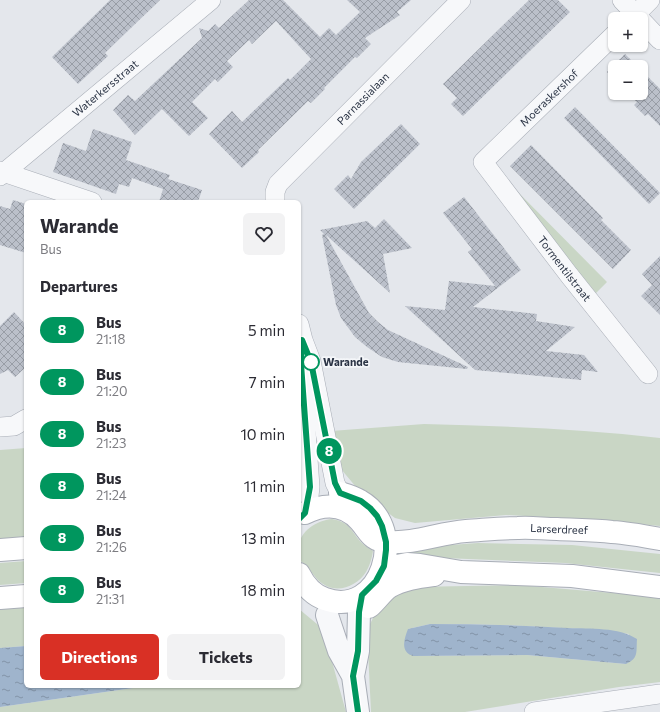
<!DOCTYPE html>
<html lang="en">
<head>
<meta charset="utf-8">
<style>
	:root { --surface:#fff; --page:#f2f2f3; --text:#2b2b33; --muted:#7c7c81; --accent:#d93025 }
	body { margin:0; font-family:Commissioner,sans-serif; background:var(--page); color:var(--text); height:100vh; display:flex; flex-direction:column; font-size:15px; white-space:nowrap }
	* { box-sizing:border-box; margin:0 }
	p { font-size:13px; color:var(--muted) }
	.icon { flex:none; width:22px; height:22px; fill:none; stroke:currentColor; stroke-width:2; stroke-linecap:round; stroke-linejoin:round }
	.map { position:relative; flex:1; overflow:hidden }
	.panel { position:absolute; left:24px; top:200px; width:277px; height:488px; display:flex; flex-direction:column; background:var(--surface); border-radius:6px; box-shadow:0 1px 3px #0004 }
	.panel>* { flex:none }
	.badge { padding:0 8px; border-radius:13px; font-size:14px; line-height:26px }
	.fabs { position:absolute; left:608px; top:12px; display:grid; gap:8px }
	.fabs a { display:grid; place-items:center; width:40px; height:40px; border-radius:6px; background:var(--surface); box-shadow:0 1px 3px #0004; font-size:20px }
	.map>.badge { position:absolute; translate:-50% -50%; box-shadow:0 0 0 2px #fff }
	h2 { padding:0 16px; font-size:15px; line-height:36px }
	.round { display:grid; place-items:center; flex:none; width:42px; height:42px; border-radius:6px; background:var(--page) }
	.headline { display:flex; align-items:center; justify-content:space-between; height:68px; padding:0 16px }
	h1 { font-size:19px; font-weight:700; line-height:30px }
	.action { display:flex; gap:8px; margin-top:auto; padding:8px 16px }
	.action a { flex:1; height:46px; border-radius:6px; background:var(--accent); color:#fff; font-size:16px; font-weight:700; line-height:46px; text-align:center }
	.action a+a { background:var(--page); color:var(--text) }
	ul { padding:0; list-style:none }
	li { display:flex; align-items:center; gap:12px; height:52px; padding:0 16px }
	li div { flex:1 }
	li b { display:block; font-size:15px }
	li em { font-style:normal }
	li .badge { min-width:44px; font-weight:700; text-align:center }
	.map>svg:first-child { display:block }
	.green { fill:#c9d6c5; fill-rule:evenodd }
	.water { fill:url(#water-ripples) }
	.building { fill:url(#building-cross-hatch) }
	.lines { fill:none; stroke-linecap:round; stroke-linejoin:round }
	.minor-casing { stroke:#a9aeb7; stroke-width:20 }
	.tertiary-casing { stroke:#a9aeb7; stroke-width:24 }
	.secondary-casing { stroke:#a9aeb7; stroke-width:24 }
	.minor { stroke:#f7f8fa; stroke-width:19 }
	.tertiary { stroke:#f7f8fa; stroke-width:22 }
	.secondary { stroke:#fff; stroke-width:22 }
	.line-casing { stroke:#fff; stroke-width:9 }
	.line { stroke:#00965e; stroke-width:6 }
	.stop-dot { fill:#fff; stroke:#00965e; stroke-width:2 }
	.labels { text-anchor:middle; stroke-width:3.5; stroke-linejoin:round; paint-order:stroke }
	.street-label { font-size:11px; fill:#2b3445; stroke:#f4f6f9 }
	.stop-label { font-size:11px; font-weight:bold; fill:#2b3445; stroke:#f4f6f9; text-anchor:start }
</style>
</head>
<body>
<div class="map">
<svg width="660" height="712" viewBox="0 0 660 712">
	<defs>
		<pattern id="water-ripples" width="26" height="14" patternUnits="userSpaceOnUse"><rect width="26" height="14" fill="#9fb4cc"/><path d="M2 4q2-2 4 0t4 0M15 11q2-2 4 0t4 0" fill="none" stroke="#8293a7"/></pattern>
		<pattern id="building-cross-hatch" width="8" height="8" patternUnits="userSpaceOnUse"><rect width="8" height="8" fill="#bbc0ca"/><path d="M0 0l8 8M0 8l8-8" fill="none" stroke="#989da6"/></pattern>
	</defs>
	<rect width="100%" height="100%" fill="#e4e7ec"/>
	<path class="green" d="M510 184 607 282 595 294Z
		M424 424C503 426 582 429 660 438V526L596 520 506 515 415 523 395 518 361 493 341 469 331 431Z
		M26 448V538L0 539V450Z
		M332 519C351 522 351 532 362 543 365 546 370 549 373 551 372 558 370 565 366 572 357 586 338 594 323 584 313 578 311 567 299 560 299 555 298 549 299 544 302 529 319 520 332 519Z
		M478 543 572 545 660 554V573L565 563 396 556 395 549Z
		M26 561V583L0 585V563Z
		M518 585 660 597V682L619 687 465 712H371L367 630 375 614 388 601 411 587ZM430 624C474 624 518 625 562 628 585 629 607 630 629 634L626 664 527 655 413 656 408 629Z
		M26 605V646L0 648V607Z
		M299 609 323 629 346 712H0V707L147 686H299Z"/>
	<path class="water" d="M430 624C476 624 522 625 568 628 591 629 618 627 637 639 636 652 639 658 626 664L527 655 413 656C400 652 404 639 408 629Z
		M26 646V686H147L0 707V648Z"/>
	<path class="building" d="M110 0H160L105 53 108 56 78 84 52 57Z
		M249 0H283L320 37 329 28 336 35 360 12 347 0H411L397 12 400 15 365 38 371 44 357 58 355 57 324 88 325 89 311 103 308 101 258 150 259 152 242 168 209 134 232 111 242 122 288 78 290 80 311 59 276 21 252 44 249 40 227 61 233 67 218 82 215 79 192 102 208 118 189 136 162 109 135 135 113 110 128 95 135 101 202 38 199 28 208 31 215 24 219 28Z
		M529 0H558L570 12 463 116 451 104 457 98 443 84Z
		M625 54 638 67H615V80L607 72Z
		M641 70 660 89V126L648 114 645 116 634 105 637 102 627 93H641Z
		M575 107 660 193 649 204 564 118Z
		M401 124 420 144 354 209 334 189 348 175 351 179 361 162Z
		M93 129 132 142 126 160 170 175 168 179 202 190 198 202H159L163 189 132 178 129 187 119 184 116 194 53 172 63 143 86 151Z
		M531 145 603 218 601 220 631 250 613 269 510 166Z
		M464 197 521 270 473 307 537 314 536 321 575 327 546 351 584 355 598 372 582 370 581 380 475 370 405 306 445 310 449 281 495 286 468 252 472 249 443 213Z
		M13 200 26 204V253L0 245V206L10 209Z
		M384 219 412 248 383 254 390 293 326 235 369 313 378 322 388 330 468 367 467 369 398 362 382 357 367 347 355 337 341 318 336 305 322 235 324 234 320 230 367 221 375 228Z
		M660 256V315L641 296 652 285 642 274Z
		M14 312 26 325V367L15 377 8 370 0 374V326Z"/>
	<g class="lines">
		<defs>
			<g id="minor">
				<path d="M622 0 640 19"/>
				<path d="M631 19 650 0"/>
				<path d="M641 20 660 40"/>
				<path id="s1" d="M615 34 483 162 569 275 648 374"/>
				<path d="M0 171 92 202"/>
				<path id="s2" d="M0 176 211 0"/>
				<path id="s3" d="M275 202V192L278 184 461 0"/>
				<path d="M299 324 303 340 311 361 335 483 340 493"/>
				<path d="M301 360 310 487 309 496"/>
				<path d="M0 427 14 426 26 419"/>
				<path d="M534 712 660 694"/>
			</g>
			<path id="tertiary" d="M327 615 339 651 353 676
				M358 712 353 676 358 651 359 612"/>
			<g id="secondary">
				<path id="s4" d="M305 513C325 503 345 504 360 521 369 531 371 541 388 542 415 544 439 533 466 531 483 530 500 528 518 528 531 527 544 529 557 529 575 530 594 530 612 532 628 533 644 536 660 539"/>
				<path d="M0 550 26 548"/>
				<path d="M381 573 392 567 407 564 420 565 461 572 572 576 660 587"/>
				<path d="M299 574C305 586 313 595 325 599 381 619 410 530 360 501 354 497 347 495 340 493"/>
				<path d="M0 598 26 596"/>
				<path d="M369 607C376 601 382 592 389 587 403 579 419 577 434 575"/>
			</g>
		</defs>
		<use href="#minor" class="minor-casing"/>
		<use href="#tertiary" class="tertiary-casing"/>
		<use href="#secondary" class="secondary-casing"/>
		<use href="#minor" class="minor"/>
		<use href="#tertiary" class="tertiary"/>
		<use href="#secondary" class="secondary"/>
	</g>
	<g class="lines">
		<defs>
			<path id="line" d="M299 519 305 513 310 487 301 364 302 340 311 362 335 483 340 493 361 501 370 508 377 516 382 526 386 542V550L384 566 376 581 362 595 359 612 358 651 353 676 358 712"/>
		</defs>
		<use href="#line" class="line-casing"/>
		<use href="#line" class="line"/>
	</g>
	<circle class="stop-dot" cx="311" cy="362" r="8"/>
	<g class="labels">
		<g class="street-label">
			<text dy="4" stroke="none"><textPath href="#s2" startOffset="137">Waterkersstraat</textPath></text>
			<text transform="translate(549 98) rotate(-44)" y="4">Moeraskershof</text>
			<text dy="4" stroke="none"><textPath href="#s3" startOffset="139">Parnassialaan</textPath></text>
			<text dy="4" stroke="none"><textPath href="#s1" startOffset="318">Tormentilstraat</textPath></text>
			<text dy="4" stroke="none"><textPath href="#s4" startOffset="269">Larserdreef</textPath></text>
		</g>
		<g class="stop-label">
			<text x="323" y="366">Warande</text>
		</g>
	</g>
</svg>
<div class="fabs">
<a>+</a>
<a>−</a>
</div>
<b class="badge" style="left:329px;top:451px;background:#00965e;color:#fff">8</b>
<section class="panel">
<div class="headline"><div><h1>Warande</h1><p>Bus</p></div><a class="round"><svg class="icon" aria-label="heart" viewBox="0 0 24 24"><path d="M12 20l-8-8c-3-5 5-10 8-4 3-6 11-1 8 4z"/></svg></a></div>
<h2>Departures</h2>
<ul>
<li><span class="badge" style="background:#00965e;color:#fff">8</span><div><b>Bus</b><p>21:18</p></div><em>5 min</em></li>
<li><span class="badge" style="background:#00965e;color:#fff">8</span><div><b>Bus</b><p>21:20</p></div><em>7 min</em></li>
<li><span class="badge" style="background:#00965e;color:#fff">8</span><div><b>Bus</b><p>21:23</p></div><em>10 min</em></li>
<li><span class="badge" style="background:#00965e;color:#fff">8</span><div><b>Bus</b><p>21:24</p></div><em>11 min</em></li>
<li><span class="badge" style="background:#00965e;color:#fff">8</span><div><b>Bus</b><p>21:26</p></div><em>13 min</em></li>
<li><span class="badge" style="background:#00965e;color:#fff">8</span><div><b>Bus</b><p>21:31</p></div><em>18 min</em></li>
</ul>
<div class="action"><a>Directions</a><a>Tickets</a></div>
</section>
</div>
</body>
</html>
